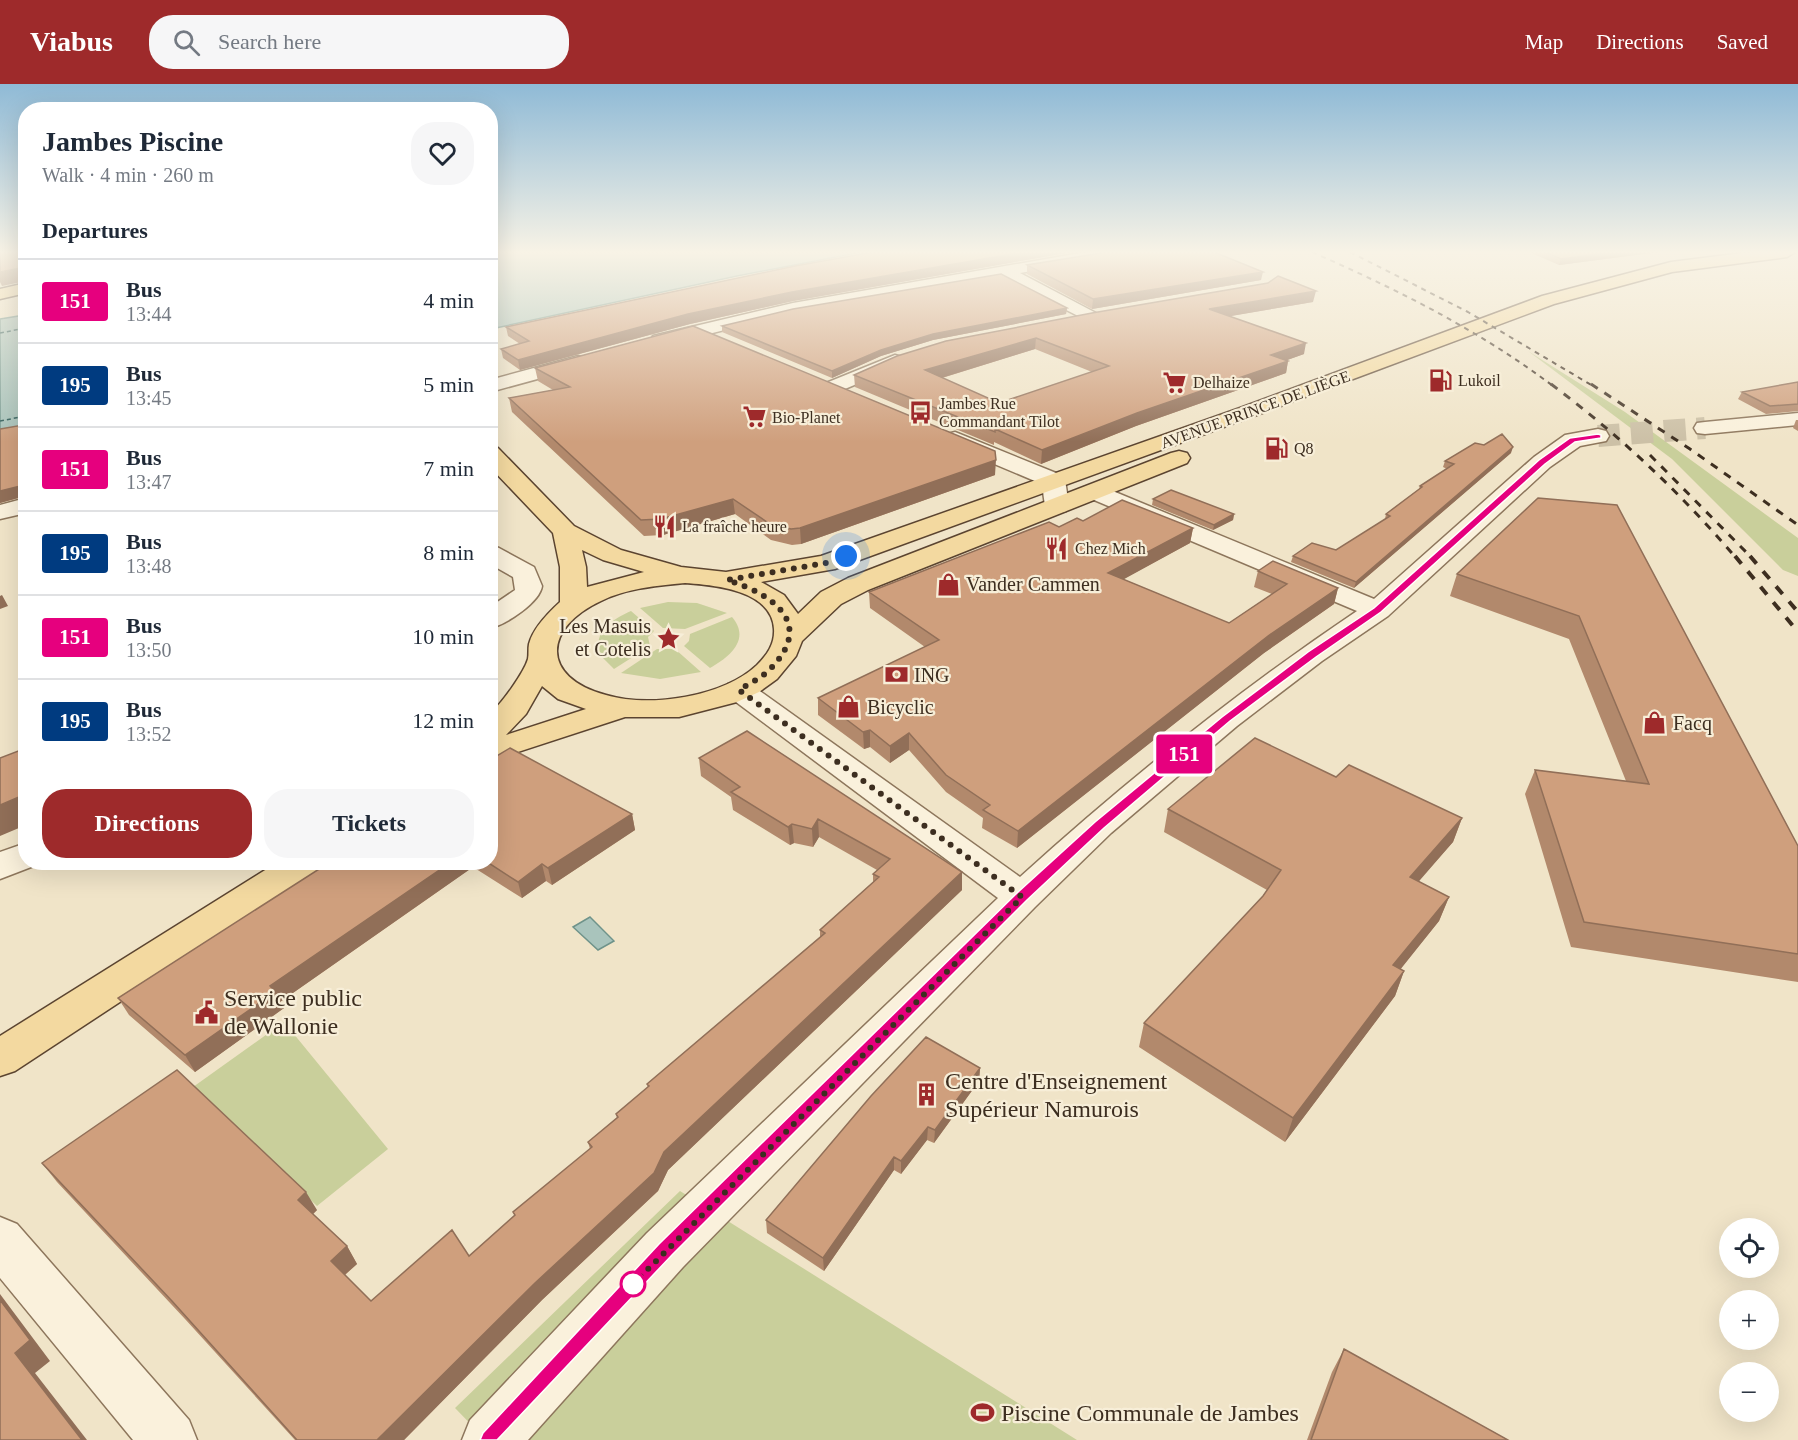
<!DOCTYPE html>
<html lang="en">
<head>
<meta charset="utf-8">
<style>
	:root { --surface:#fff; --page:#f6f6f7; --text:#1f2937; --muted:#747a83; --line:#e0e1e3; --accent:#9e2a2b }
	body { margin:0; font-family:"Times New Roman",serif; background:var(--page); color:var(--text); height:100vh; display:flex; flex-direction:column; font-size:22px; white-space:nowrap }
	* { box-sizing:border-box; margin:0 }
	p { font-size:20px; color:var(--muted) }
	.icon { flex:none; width:33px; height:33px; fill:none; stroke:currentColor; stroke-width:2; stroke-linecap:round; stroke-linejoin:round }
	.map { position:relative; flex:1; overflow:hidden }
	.details { position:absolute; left:18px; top:18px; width:480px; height:768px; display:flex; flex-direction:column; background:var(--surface); border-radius:24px; box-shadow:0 6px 24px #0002 }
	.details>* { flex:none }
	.badge { padding:0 12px; border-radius:4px; font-size:21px; line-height:39px }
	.tools { position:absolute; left:1719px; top:1134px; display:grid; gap:12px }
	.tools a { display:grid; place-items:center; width:60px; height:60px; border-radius:50%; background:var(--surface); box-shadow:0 6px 24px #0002; font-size:30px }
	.you { position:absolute; width:30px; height:30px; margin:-15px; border:4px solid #fff; border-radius:50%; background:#1a73e8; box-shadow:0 0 0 9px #1a73e833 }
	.map>.badge { position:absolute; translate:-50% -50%; box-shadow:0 0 0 3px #fff }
	h2 { padding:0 24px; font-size:22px; line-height:54px }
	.round { display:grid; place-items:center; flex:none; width:63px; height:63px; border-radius:24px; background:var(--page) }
	.overview { display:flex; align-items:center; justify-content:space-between; height:102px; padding:0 24px }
	h1 { font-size:28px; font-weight:600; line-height:45px }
	.button { display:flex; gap:12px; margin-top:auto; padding:12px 24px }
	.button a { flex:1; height:69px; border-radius:24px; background:var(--accent); color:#fff; font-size:24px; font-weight:600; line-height:69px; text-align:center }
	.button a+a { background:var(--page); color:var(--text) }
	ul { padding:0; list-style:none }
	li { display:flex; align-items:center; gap:18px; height:84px; padding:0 24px; border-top:2px solid var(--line) }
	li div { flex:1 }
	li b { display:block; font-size:22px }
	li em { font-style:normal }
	li .badge { min-width:66px; font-weight:700; text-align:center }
	header { display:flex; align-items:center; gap:36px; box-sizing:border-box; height:84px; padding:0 30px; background:var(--accent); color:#fff }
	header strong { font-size:28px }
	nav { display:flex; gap:33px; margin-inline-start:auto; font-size:21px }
	.search { width:420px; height:54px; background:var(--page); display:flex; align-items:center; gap:15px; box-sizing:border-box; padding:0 21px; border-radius:24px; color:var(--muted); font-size:22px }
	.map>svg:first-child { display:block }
	.green { fill:#c9cf9b }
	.water { fill:#a9c4bc; stroke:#6f938a; stroke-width:1.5 }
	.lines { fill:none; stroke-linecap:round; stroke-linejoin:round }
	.ferry { stroke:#2f5d5a; stroke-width:1.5; stroke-dasharray:4 3; stroke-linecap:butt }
	.minor-tunnel { stroke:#ccc0a6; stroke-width:22; stroke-dasharray:22 11; stroke-linecap:butt }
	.minor-casing { stroke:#8d765c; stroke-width:3 }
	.major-casing { stroke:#5b4430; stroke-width:3 }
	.minor { fill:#faf1dc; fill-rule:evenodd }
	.major { fill:#f3d9a0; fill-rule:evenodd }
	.rail-far2 { stroke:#3d2e20; stroke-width:2; stroke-dasharray:5 5; stroke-linecap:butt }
	.rail-far1 { stroke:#3d2e20; stroke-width:3; stroke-dasharray:8 8; stroke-linecap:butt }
	.rail { stroke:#3d2e20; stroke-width:4; stroke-dasharray:10 10; stroke-linecap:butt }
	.wall { fill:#b2896c; fill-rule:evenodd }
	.shaded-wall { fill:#916f58 }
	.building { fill:#cf9f7d; stroke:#916f58; stroke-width:1.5; fill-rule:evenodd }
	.line { fill:#e6007e; stroke:#fff; stroke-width:1.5 }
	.walk { stroke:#3d2e20; stroke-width:6; stroke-dasharray:0 10.8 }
	.stop-dot { fill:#fff; stroke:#e6007e; stroke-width:3 }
	.labels { text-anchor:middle; stroke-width:4.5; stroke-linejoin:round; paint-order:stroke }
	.far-poi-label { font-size:16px; fill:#3d2e20; stroke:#f7eed8; text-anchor:start }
	.far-street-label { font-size:16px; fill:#3d2e20; stroke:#f7eed8 }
	.poi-label { font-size:20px; fill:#3d2e20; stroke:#f7eed8; text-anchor:start }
	.near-poi-label { font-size:24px; fill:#3d2e20; stroke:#f7eed8; text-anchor:start }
</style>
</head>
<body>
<header>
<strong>Viabus</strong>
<div class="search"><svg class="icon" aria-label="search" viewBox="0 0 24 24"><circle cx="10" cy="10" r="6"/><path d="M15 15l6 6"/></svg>Search here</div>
<nav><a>Map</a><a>Directions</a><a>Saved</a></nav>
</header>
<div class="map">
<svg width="1798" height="1356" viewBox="0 0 1798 1356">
	<rect width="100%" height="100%" fill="#f0e4c8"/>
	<path class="green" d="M1528 267 1625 328 1798 454V492L1783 486 1672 375Z
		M668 518 697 519 727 529 685 545 663 544 640 524Z
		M631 527 654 547 648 553 650 562 614 585 600 571C592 548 613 535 631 527Z
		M732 533C751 555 730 573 710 584L684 562 689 557 690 550Z
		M657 565H675L701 588 660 595 621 589Z
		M284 938 388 1065 317 1122 193 1003Z
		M680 1107 1077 1356H486L455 1324Z"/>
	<path class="water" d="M491 168H862L737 192 491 245Z
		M25 231V342L0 346V235Z
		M590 833 614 857 598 866 573 843Z"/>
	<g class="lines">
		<path class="ferry" d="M0 249 26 244
			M0 337 26 332"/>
		<path class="minor-tunnel" d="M1598 352 1705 344"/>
		<defs>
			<path id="minor" d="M1086 168H1122L1114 173 1020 189 1096 229 1099 233 1096 237 1090 238 1001 193 793 229 660 262 653 260 651 256 653 252 793 219Z
				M895 271 902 273 905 277 902 281 840 307H826L823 303 826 299Z
				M578 272 585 274 588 278 585 282 490 308V296Z
				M1798 329V341L1705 350 1697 349 1694 344 1697 339 1705 338Z
				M1598 345 1606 347 1609 352 1606 357 1580 362 1550 383 1388 532 1322 577 1237 642 1111 749 1035 823 683 1183 528 1356H462L470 1336 647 1149 998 814 728 612 724 606 728 600 739 597 750 600 1020 793C1127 696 1238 607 1357 527L1087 413 1083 408 1087 403 1095 401 1103 403 1374 515 1534 373 1565 351Z
				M955 348 1061 391 1065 396 1069 422 1066 427 1057 429 1048 427 1045 422 1042 400 947 360 944 355 947 350Z
				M26 414V429L0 435V421Z
				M490 461 499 464 534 483 542 502C540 518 506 541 490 544V523L515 506 513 493 490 480Z
				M26 759V778L39 780 0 795V768Z
				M0 1133 17 1140 189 1336 197 1356H133L0 1194Z"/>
			<path id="major" d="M1750 168H1795L1787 173 1672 188 1554 220 1254 332 835 485 761 498 784 511 798 530 821 508 848 494 1171 369 1179 367 1187 369 1190 374 1187 379 868 506 841 520 802 557 796 572 777 595 759 608 737 618 679 633H625L490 677V630C501 620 524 589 528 575 529 570 528 565 529 560 533 544 548 529 560 518V483L553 449 490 383V362L498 364 574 442 621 466 681 483 726 488 821 472 1240 324 1542 212 1671 178ZM582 466 603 476 644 488 587 503 586 483ZM685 499C714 501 772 506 774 545 775 560 767 571 757 581 723 613 650 624 606 611 540 593 543 544 601 517 627 504 656 502 685 499ZM542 602 558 615 586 625 506 651 526 630Z
				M26 199V209L0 215V205Z
				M278 778H324L319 787 15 987 0 992V952Z"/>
		</defs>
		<use href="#minor" class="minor-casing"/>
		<use href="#major" class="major-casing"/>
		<use href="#minor" class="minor"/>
		<use href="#major" class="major"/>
		<path class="rail-far2" d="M1312 168C1396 205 1479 246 1553 302
			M1350 168 1468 228 1593 302"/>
		<path class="rail-far1" d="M1551 300C1619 351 1681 409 1736 474
			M1591 300 1690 365 1798 441
			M1650 371 1752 474"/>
		<path class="rail" d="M1735 472 1798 548
			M1750 472 1798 528"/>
	</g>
	<path class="wall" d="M873 168H1072L793 217 690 240 520 286 503 274 501 265 520 260 508 252 506 243Z
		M1529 168H1659L1559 181Z
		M1027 181 1261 196 1092 225 1027 190Z
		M1313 218 1230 232 1304 270 1287 276 1288 277 1286 289 1136 342 1041 380 994 358V361L855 303 854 291 1092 229ZM1035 265 1092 288 999 319 942 294Z
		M1067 224 1066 230 933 256 881 272 832 294 722 248V242Z
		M535 284 995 391 801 460 792 461 771 456 735 430 663 451 644 452 512 328 509 314 553 306 538 297Z
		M1798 298V327L1766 330 1738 315 1742 308Z
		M1796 336H1798V347L1793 344Z
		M23 341 26 345V412L0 419V345Z
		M1511 369 1354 504 1291 478 1293 472 1336 466 1385 435 1386 430 1419 405 1420 402 1447 385 1443 383 1445 377Z
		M1538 414 1798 762V898L1571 863 1525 710 1535 686 1626 697 1569 555 1450 512 1457 490Z
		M1153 415 1234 430 1233 436 1213 446 1152 421Z
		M1083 437 1193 444 1190 459 1123 495 1229 539 1272 510 1254 503 1258 487 1338 504 1334 520 1264 569 1017 764 982 744 983 734 946 708 909 666 890 679 870 663 864 665 818 631V614L925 563 870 524 869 508 1059 443Z
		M699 674 962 788V806L668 1086 658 1107 542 1216 404 1356H295L185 1235 57 1098 42 1079 317 1126 313 1130 347 1162 357 1180 345 1191 371 1217 469 1172 515 1132 513 1128 590 1065 588 1058 617 1034 616 1030 648 1004 647 1000 820 853V846L873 798V790L877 786 819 753 813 763 794 759 790 761 733 726 731 713 701 692Z
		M1336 693 1462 734 1453 758 1418 797 1449 813 1439 837 1400 885 1404 887 1395 912 1285 1058 1139 963 1144 939 1263 812 1267 806 1164 748 1168 725Z
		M632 730 635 746 552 801 546 797 522 814 473 783 280 918 284 924 195 988 129 931 118 914 330 778H490Z
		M980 984 979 997 934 1059 927 1056 901 1090 894 1086 824 1187 767 1149 766 1136Z
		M1344 1265 1508 1356H1307L1332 1288Z"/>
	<path class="shaded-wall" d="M1024 168H1072L793 217 690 240 520 286 518 276 688 230 792 208Z
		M1612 168H1659L1559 181 1561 175Z
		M26 183V197L2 202 0 198V188Z
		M1263 188 1261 196 1092 225 1093 215Z
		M1316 207 1313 218 1208 236 1209 225Z
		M1067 224 1066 230 933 256 881 272 832 294V287L881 266 933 250Z
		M1036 254 1035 265 925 299V286Z
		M1306 259 1304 270 1268 283 1271 271Z
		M1288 277 1286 289 1136 342 1041 380 1042 366 1137 329Z
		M1513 363 1511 369 1354 504 1356 498Z
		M996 376 995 391 801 460 800 444Z
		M20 402 25 412 0 419V407Z
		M733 415 735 430 663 451 661 435Z
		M1234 430 1233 436 1213 446 1214 441Z
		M1193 444 1190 459 1106 505 1108 489Z
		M490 488H491L497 510 490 512Z
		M1338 504 1334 520 1264 569 1017 764 1018 747 1268 552Z
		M2 511 8 522 0 525V512Z
		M870 646V663L864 665 863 648Z
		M909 649V666L890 679V662Z
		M26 710V741L0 752V721Z
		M632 730 635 746 552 801 548 784Z
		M1462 734 1453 758 1401 818 1410 793Z
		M818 735 819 753 813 763 812 745Z
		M792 740 794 759 790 761 788 743Z
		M451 778H471L473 783 280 918 284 924 195 988 185 971 270 902Z
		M542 780 546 797 522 814 518 798Z
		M962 788V806L668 1086 658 1107 542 1216 404 1356H377L535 1199 664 1068Z
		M1449 813 1439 837 1384 906 1393 881Z
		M1404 887 1395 912 1285 1058 1293 1034Z
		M980 984 979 997 934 1059 935 1046Z
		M928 1043 927 1056 901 1090V1077Z
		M894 1073V1086L824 1187 823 1174Z
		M306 1108 317 1126 309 1134 298 1116Z
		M347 1162 357 1180 341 1194 331 1177Z
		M0 1210 50 1277 35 1289 87 1356H82L15 1269 0 1216Z"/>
	<path class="building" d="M0 168H26V183L0 188Z
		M873 168H1024L792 208 688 230 518 276 501 265 529 257 506 243 795 182Z
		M1107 168H1214L1263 188 1093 215 1027 181Z
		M1546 168H1612L1561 175Z
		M1001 190 1067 224 933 250 881 266 832 287 722 242 793 225Z
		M1278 192 1316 207 1209 225 1306 259 1271 271 1288 277 1137 329 1042 366 995 345V348L854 291 897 272 946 257 1092 229 1268 199ZM1036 254 1109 282 999 319 925 286Z
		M693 242 995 367 996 376 800 444 791 445 770 440 733 415 661 435 641 436 509 314 570 303 535 284Z
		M1798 298V320L1770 322 1742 308Z
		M23 341 26 347V403L23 404 20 402 0 407V345Z
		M1502 350 1513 363 1356 498 1293 472 1312 459 1336 466 1390 432 1386 430 1422 403 1420 402 1454 380 1445 377 1475 359 1484 361Z
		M1171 406 1234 430 1214 441 1153 415Z
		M1538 414 1617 421 1798 762V870L1584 838 1535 686 1649 700 1579 532 1457 490Z
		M1122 416 1193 444 1108 489 1229 539 1287 500 1258 487 1273 477 1338 504 1268 552 1018 747 983 726 990 721 946 691 909 649 890 662 870 646 863 648 818 614 939 556 869 508 1049 438 1059 443 1077 434 1083 437Z
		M747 647 962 788 664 1068 654 1089 535 1199 377 1356H297L172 1217 42 1079 177 986 306 1108 298 1116 347 1162 331 1177 371 1217 452 1146 469 1172 515 1131 513 1128 592 1063 588 1058 618 1033 616 1030 649 1002 647 1000 825 849 820 846 879 793 873 790 890 775 818 735 812 745 792 740 788 743 731 708 740 703 699 674Z
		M1255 654 1336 693 1349 681 1462 734 1410 793 1449 813 1393 881 1404 887 1293 1034 1144 939 1263 812 1281 786 1168 725Z
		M26 664V710L0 721V674Z
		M510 664 632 730 548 784 542 780 518 798 487 778H490V676Z
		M330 778H451L270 902 275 908 185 971 118 914Z
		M926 953 980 984 935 1046 928 1043 901 1077 894 1073 823 1174 766 1136 871 1012Z
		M0 1216 30 1256 15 1269 82 1356H0Z
		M1344 1265 1508 1356H1311Z"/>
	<linearGradient id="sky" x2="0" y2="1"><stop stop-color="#8fbad6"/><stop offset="0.47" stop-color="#f8f3e6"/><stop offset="1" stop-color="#f8f3e6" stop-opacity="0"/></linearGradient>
	<rect width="1798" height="358" fill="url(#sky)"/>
	<path class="line" d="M1598 350 1601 351V354L1575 358 1545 380 1381 528 1316 573 1230 637 1104 744 1027 816 672 1171 497 1356H480L483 1349 659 1160 1017 809 1095 738 1222 633 1308 568 1374 524 1539 376 1570 354Z"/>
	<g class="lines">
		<path class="walk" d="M633 1200 1022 813 739 606C748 600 759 595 767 588 817 541 775 511 727 496L826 479 846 472"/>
	</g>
	<defs>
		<symbol id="fuel-bare" viewBox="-9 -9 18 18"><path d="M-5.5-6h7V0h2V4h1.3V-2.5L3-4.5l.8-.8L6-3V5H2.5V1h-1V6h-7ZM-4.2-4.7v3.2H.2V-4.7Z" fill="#9e2a2b" stroke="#f7eed8" stroke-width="2.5" paint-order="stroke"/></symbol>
		<symbol id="supermarket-bare" viewBox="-9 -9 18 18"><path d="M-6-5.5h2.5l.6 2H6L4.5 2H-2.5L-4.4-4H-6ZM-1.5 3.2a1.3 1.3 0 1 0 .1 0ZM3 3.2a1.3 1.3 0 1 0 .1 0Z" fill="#9e2a2b" stroke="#f7eed8" stroke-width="2.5" paint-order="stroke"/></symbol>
		<symbol id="bus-bare" viewBox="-9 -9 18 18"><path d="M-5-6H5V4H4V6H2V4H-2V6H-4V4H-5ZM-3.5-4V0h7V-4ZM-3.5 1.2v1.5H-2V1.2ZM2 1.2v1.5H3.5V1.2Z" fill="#9e2a2b" stroke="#f7eed8" stroke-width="2.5" paint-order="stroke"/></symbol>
		<symbol id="restaurant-bare" viewBox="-9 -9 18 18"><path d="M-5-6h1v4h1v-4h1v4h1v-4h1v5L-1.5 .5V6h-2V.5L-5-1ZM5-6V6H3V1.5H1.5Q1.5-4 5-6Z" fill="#9e2a2b" stroke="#f7eed8" stroke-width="2.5" paint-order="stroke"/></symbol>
		<symbol id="shop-bare" viewBox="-9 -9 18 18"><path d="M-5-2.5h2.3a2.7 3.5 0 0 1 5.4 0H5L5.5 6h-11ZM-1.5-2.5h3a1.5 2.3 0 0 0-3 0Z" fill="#9e2a2b" stroke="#f7eed8" stroke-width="2.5" paint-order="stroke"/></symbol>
		<symbol id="sight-bare" viewBox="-9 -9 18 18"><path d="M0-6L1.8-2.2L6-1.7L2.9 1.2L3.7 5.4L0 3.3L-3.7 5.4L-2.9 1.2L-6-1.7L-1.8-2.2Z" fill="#9e2a2b" stroke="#f7eed8" stroke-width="2.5" paint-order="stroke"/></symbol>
		<symbol id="bank-bare" viewBox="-9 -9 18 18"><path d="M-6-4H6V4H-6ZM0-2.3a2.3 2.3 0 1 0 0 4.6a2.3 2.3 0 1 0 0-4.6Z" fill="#9e2a2b" stroke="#f7eed8" stroke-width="2.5" paint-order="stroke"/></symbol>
		<symbol id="civic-bare" viewBox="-9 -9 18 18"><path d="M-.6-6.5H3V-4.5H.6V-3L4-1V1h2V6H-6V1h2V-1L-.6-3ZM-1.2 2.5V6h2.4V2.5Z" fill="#9e2a2b" stroke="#f7eed8" stroke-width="2.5" paint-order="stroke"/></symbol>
		<symbol id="building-bare" viewBox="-9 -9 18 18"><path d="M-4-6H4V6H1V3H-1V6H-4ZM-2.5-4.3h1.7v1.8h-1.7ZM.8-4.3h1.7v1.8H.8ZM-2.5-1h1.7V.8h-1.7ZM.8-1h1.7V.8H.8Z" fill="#9e2a2b" stroke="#f7eed8" stroke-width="2.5" paint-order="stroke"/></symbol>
		<symbol id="stadium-bare" viewBox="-9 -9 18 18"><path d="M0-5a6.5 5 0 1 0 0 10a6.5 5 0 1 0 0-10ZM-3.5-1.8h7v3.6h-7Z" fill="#9e2a2b" stroke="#f7eed8" stroke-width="2.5" paint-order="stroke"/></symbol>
	</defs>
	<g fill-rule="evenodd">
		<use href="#fuel-bare" x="1424" y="280" width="33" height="33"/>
		<use href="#supermarket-bare" x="1158" y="282" width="33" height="33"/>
		<use href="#bus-bare" x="904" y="312" width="33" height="33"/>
		<use href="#supermarket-bare" x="738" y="316" width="33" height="33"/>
		<use href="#fuel-bare" x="1260" y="348" width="33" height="33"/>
		<use href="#restaurant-bare" x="648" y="426" width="33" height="33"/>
		<use href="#restaurant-bare" x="1040" y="448" width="33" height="33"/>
		<use href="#shop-bare" x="932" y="484" width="33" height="33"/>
		<use href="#sight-bare" x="652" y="538" width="33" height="33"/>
		<use href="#bank-bare" x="880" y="574" width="33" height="33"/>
		<use href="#shop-bare" x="832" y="606" width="33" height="33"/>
		<use href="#shop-bare" x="1638" y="622" width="33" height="33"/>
		<use href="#civic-bare" x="190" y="912" width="33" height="33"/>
		<use href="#building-bare" x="910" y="994" width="33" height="33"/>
		<use href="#stadium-bare" x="966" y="1312" width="33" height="33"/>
	</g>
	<circle class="stop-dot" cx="633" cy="1200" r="12"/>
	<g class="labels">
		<g class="far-poi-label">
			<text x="1458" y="302">Lukoil</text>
			<text x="1193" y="304">Delhaize</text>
			<text x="939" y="325">Jambes Rue<tspan x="939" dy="18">Commandant Tilot</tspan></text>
			<text x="772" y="339">Bio-Planet</text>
			<text x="1294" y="370">Q8</text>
			<text x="682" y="448">La fraîche heure</text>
			<text x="1075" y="470">Chez Mich</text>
		</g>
		<g class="far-street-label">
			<text transform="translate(1255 325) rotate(-20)" y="6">AVENUE PRINCE DE LIÈGE</text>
		</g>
		<g class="poi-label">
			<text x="966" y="507">Vander Cammen</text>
			<text x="651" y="549" text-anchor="end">Les Masuis<tspan x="651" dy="23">et Cotelis</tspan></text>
			<text x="914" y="598">ING</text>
			<text x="867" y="630">Bicyclic</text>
			<text x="1673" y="646">Facq</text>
		</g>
		<g class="near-poi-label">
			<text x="224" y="922">Service public<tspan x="224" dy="28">de Wallonie</tspan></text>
			<text x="945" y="1005">Centre d'Enseignement<tspan x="945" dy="28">Supérieur Namurois</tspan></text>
			<text x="1001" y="1337">Piscine Communale de Jambes</text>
		</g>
	</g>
</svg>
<div class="tools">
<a><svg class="icon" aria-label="locate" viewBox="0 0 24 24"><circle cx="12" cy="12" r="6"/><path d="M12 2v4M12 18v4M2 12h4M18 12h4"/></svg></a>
<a>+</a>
<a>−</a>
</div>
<div class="you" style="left:846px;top:472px"></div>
<b class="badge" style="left:1184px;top:670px;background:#e6007e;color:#fff">151</b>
<section class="details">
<div class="overview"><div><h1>Jambes Piscine</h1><p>Walk · 4 min · 260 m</p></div><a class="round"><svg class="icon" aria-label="heart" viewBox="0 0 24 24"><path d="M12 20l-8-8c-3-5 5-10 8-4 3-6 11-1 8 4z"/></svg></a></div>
<h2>Departures</h2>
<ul>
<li><span class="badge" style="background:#e6007e;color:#fff">151</span><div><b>Bus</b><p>13:44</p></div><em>4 min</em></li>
<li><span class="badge" style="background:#003b80;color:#fff">195</span><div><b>Bus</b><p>13:45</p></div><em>5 min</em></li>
<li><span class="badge" style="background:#e6007e;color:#fff">151</span><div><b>Bus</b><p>13:47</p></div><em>7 min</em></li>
<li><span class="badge" style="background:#003b80;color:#fff">195</span><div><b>Bus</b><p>13:48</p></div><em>8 min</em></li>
<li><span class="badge" style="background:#e6007e;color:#fff">151</span><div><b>Bus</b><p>13:50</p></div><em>10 min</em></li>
<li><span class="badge" style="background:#003b80;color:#fff">195</span><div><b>Bus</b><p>13:52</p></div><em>12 min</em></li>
</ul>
<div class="button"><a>Directions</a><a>Tickets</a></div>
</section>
</div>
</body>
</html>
